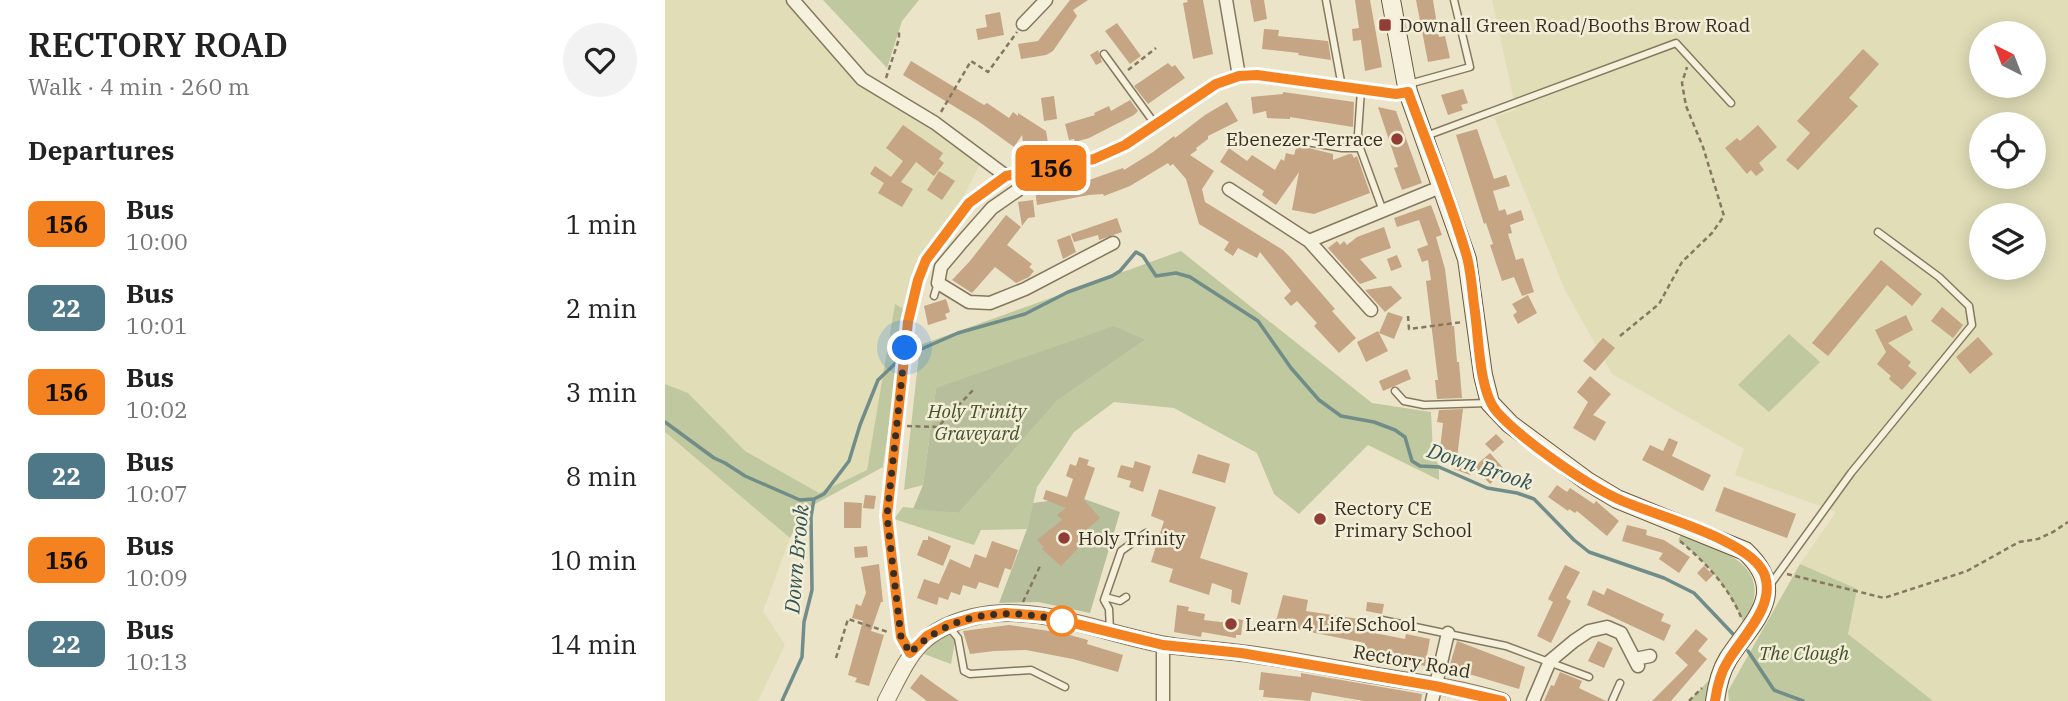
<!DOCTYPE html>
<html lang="en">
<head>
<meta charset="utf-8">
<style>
	:root { --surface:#fff; --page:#f2f2f2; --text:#222; --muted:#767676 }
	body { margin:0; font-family:"IBM Plex Serif",serif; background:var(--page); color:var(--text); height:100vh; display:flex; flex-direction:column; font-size:26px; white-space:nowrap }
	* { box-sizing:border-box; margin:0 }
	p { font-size:23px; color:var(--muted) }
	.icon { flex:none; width:38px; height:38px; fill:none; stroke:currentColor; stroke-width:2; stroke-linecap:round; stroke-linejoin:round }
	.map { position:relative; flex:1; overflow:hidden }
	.drawer { display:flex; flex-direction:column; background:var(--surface); width:665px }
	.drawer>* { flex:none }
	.badge { padding:0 14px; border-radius:10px; font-size:24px; line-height:46px }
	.needle { width:46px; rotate:318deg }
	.tools { position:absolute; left:1304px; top:21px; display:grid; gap:14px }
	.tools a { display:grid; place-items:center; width:77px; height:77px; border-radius:50%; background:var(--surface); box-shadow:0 4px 18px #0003; font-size:35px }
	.you { position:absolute; width:35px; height:35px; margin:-18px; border:5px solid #fff; border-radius:50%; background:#1a73e8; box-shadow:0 0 0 10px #1a73e833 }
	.map>.badge { position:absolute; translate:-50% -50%; box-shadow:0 0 0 4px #fff }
	h2 { padding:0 28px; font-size:26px; line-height:63px }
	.round { display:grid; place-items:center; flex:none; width:74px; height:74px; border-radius:37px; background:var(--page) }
	.head { display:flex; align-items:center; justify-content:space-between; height:119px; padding:0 28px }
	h1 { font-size:33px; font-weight:600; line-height:52px }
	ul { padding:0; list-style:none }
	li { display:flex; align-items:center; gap:21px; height:84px; padding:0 28px }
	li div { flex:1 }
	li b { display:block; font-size:26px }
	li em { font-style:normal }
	li .badge { min-width:77px; font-weight:700; text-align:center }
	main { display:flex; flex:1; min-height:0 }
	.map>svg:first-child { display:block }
	.farmland { fill:#e0ddb7; fill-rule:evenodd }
	.green { fill:#bfc89e }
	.cemetery { fill:#b7be9c }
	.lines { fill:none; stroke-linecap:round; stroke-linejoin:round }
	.stream { stroke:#708d89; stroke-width:3.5 }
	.building { fill:#c5a583 }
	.service-casing { stroke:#86785f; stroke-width:9 }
	.minor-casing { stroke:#86785f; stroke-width:15 }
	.tertiary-casing { stroke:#86785f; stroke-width:18 }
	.secondary-casing { stroke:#685942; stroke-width:20 }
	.path { stroke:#86785f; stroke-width:2.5; stroke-dasharray:5 3.5; stroke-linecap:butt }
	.service { stroke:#f6f1dc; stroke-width:6 }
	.minor { stroke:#f6f1dc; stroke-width:12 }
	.tertiary { stroke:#f6f1dc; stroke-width:16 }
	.secondary { stroke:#f6f1dc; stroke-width:18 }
	.line-casing { stroke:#fff; stroke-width:16 }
	.line { stroke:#f58220; stroke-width:10 }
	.walk { stroke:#382e21; stroke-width:7; stroke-dasharray:0 12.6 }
	.poi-dot { fill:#8f3d35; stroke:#f3eed8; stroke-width:2.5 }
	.stop-dot { fill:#fff; stroke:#f58220; stroke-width:3.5 }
	.labels { text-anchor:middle; stroke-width:5; stroke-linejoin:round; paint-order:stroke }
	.poi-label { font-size:19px; fill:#382e21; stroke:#f3eed8; text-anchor:start }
	.park-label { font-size:19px; font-style:italic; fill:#44522a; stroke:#f3eed8 }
	.street-label { font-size:19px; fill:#382e21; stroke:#f3eed8 }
	.water-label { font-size:21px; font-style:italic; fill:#325456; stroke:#f3eed8 }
</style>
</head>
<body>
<main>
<section class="drawer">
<div class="head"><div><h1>RECTORY ROAD</h1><p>Walk · 4 min · 260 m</p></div><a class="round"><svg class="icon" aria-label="heart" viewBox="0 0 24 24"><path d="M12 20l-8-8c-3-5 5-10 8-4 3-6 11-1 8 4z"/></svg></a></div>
<h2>Departures</h2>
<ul>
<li><span class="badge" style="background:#f58220;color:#111">156</span><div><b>Bus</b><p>10:00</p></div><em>1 min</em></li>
<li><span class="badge" style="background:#4e7888;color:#fff">22</span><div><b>Bus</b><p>10:01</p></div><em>2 min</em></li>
<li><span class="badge" style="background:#f58220;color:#111">156</span><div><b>Bus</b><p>10:02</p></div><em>3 min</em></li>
<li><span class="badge" style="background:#4e7888;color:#fff">22</span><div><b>Bus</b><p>10:07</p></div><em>8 min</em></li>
<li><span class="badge" style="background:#f58220;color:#111">156</span><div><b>Bus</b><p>10:09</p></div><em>10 min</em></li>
<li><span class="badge" style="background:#4e7888;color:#fff">22</span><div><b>Bus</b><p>10:13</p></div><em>14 min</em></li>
</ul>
</section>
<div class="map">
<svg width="1403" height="701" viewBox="0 0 1403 701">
	<rect width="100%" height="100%" fill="#ebe4c9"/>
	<path class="farmland" d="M0 0H120L195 85 284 140 315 164 296 202 256 257 240 310 230 305 202 470 154 493 80 451 23 393 0 384Z
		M827 0H1403V701H1268L1183 634 1191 589 1135 564 1171 512 1070 475 1079 449 947 374 900 290 829 117 851 110ZM1316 33H1368V86H1316ZM1316 124H1368V177H1316ZM1316 215H1368V268H1316Z
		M0 432 125 538 98 611 120 645 93 701H0Z"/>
	<path class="green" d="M158 0H254L237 21 222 68Z
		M516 251 707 403 766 412 768 453 774 467V480L703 445 634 514 609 494 592 453 509 408 449 402 409 432 372 487 362 529 316 530 309 545 229 519 238 507 294 513 392 401 480 340 271 388 258 485 239 490 255 345Z
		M230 304 240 310 218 467 139 510 125 538 0 432V384L23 393 80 451 154 493 202 470Z
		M1124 334 1155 362 1104 412 1073 385Z
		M1016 535C1061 553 1112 564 1079 624 1065 590 1043 562 1013 540Z
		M1135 564 1192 589 1183 634 1268 701H1064L1063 691Z
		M284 633 290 641 286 664 259 654 268 644Z
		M1050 674 1045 701H1024Z"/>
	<path class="cemetery" d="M449 326 480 340 392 401 294 513 248 509 258 485 271 388Z
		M414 497 455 512 425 613 373 602 334 603 362 529 368 503Z"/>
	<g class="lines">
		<path class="stream" d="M245 354 293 333 360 314 403 292 447 276 455 271 471 252 478 256 491 276 511 273 525 277 593 321 626 368 654 400 676 416 709 422 730 430 740 437 747 461 755 466 774 467 822 488 852 493 869 499 909 540 924 552 999 578 1029 593 1068 634
			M0 422 49 458 60 463 80 476 135 500 149 499
			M1083 651 1109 690 1138 701
			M117 701 137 657 139 622 147 590 146 517 149 499 159 494 184 461 195 425 213 380 236 358"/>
	</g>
	<path class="building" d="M405 0H423L408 10 412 16 388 51 381 55 356 59 353 44 373 41Z
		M522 0H538L548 54 528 59 518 3 523 2Z
		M585 0H599L602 19 589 22Z
		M690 0H705L717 67 700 71 696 40 688 41 687 29 694 28Z
		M751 0H768L774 37 780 36 785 58 763 62Z
		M335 12 339 35 313 40 311 29 322 27 320 15Z
		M452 23 476 56 465 64 440 31Z
		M599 29 614 30 613 36 663 41 666 60 633 55 634 53 597 49Z
		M1198 49 1214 64 1184 98 1193 106 1133 170 1121 160 1145 133 1132 121Z
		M433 50 437 62 431 65 425 55Z
		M246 61 319 105 322 103 344 118 348 112 353 116V113L381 131 384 149 364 152 363 148 359 149 357 135 349 147 313 121 238 75Z
		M503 63 507 67 510 65 520 78 483 104 469 86Z
		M798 89 803 103 796 105 798 110 783 115 776 95Z
		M618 92 689 102 688 127 625 117V119L602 118 601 111 588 114 586 97 618 94Z
		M389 96 392 119 379 121 376 98Z
		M465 100 473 111 469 115 424 138 410 142 409 139 404 140 400 124 430 115 429 113 444 106 446 111Z
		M562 102 573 121 543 136V139L531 148 532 150 525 155 549 171 537 189 540 202 618 250 625 257 670 309 667 311 691 338 674 353 649 326 652 323 632 301 626 306 619 298 626 291 595 252 592 258 573 248 568 256 559 250 564 242 534 224 521 179 508 164 505 166 503 163 465 186 439 196 438 194 424 195 372 205 370 190 427 179 458 168 459 170 488 152 509 136 510 138 540 115Z
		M713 107 731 111 757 183 737 190 729 168 733 167Z
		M238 125 278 153 274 159 279 163 269 176 251 162 236 182 248 189 237 207 213 193 219 183 205 174 210 166 226 177 238 161 221 148Z
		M1093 125 1112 147 1094 163 1099 170 1091 176 1086 170 1082 174 1060 148 1072 138 1075 141Z
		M812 129 829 179 841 175 845 186 828 191 834 211 840 209 842 215 856 210 859 220 845 225 847 233 843 234 851 260 858 258 869 292 857 296 849 277 837 281 825 245 828 244 821 223 819 224 791 135Z
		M632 145 668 154V160L684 154H687L689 158 692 156 705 193 649 214 627 210 634 172 611 205 597 195 599 191 555 162 564 148 582 161 587 155 610 170 616 159 619 161 621 153 629 155Z
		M274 171 290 181 277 200 262 190Z
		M368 200 370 217 363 218 357 226 353 202Z
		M766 205 777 235 771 237 780 269 787 326H789L792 362H794L797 398 772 399 770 380H773L761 281 766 280 763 260 757 262 752 249 763 245 754 220 732 227 729 218Z
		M341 215 356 227 342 245 367 264 364 267 369 271 364 277 351 283 330 267 307 293 287 280 305 261Z
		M452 218 457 232 434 240 433 235 409 242 406 234Z
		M719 227 726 248 695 259 712 278 695 284 663 248 672 241 675 245 679 241 682 245 692 237Z
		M405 235 411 252 398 259 392 240Z
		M732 255 737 267 726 271 722 259Z
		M1216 260 1257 294 1247 306 1222 285 1163 356 1147 343Z
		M726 286 737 298 720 312 700 290Z
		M863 295 872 313 853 324 848 315 852 312 847 304Z
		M281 299 285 312 280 314 282 319 263 325 259 306Z
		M1277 307 1298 325 1288 338 1266 321Z
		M723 312 738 317 729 339 714 333 723 351 701 362 692 342 713 331 714 333Z
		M1241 315 1248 330 1223 343 1246 362 1243 366 1252 373 1237 390 1224 379 1226 376 1212 364 1221 352 1210 330Z
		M1313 337 1328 354 1305 374 1291 357Z
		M938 338 950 348 930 371 918 361Z
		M742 369 746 379 718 391 714 381Z
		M925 376 946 394 928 415 941 422 930 441 908 428 923 402 912 392Z
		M798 409 792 458 780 457 781 449H775L778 423 772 422 774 410Z
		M831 434 839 442 828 452 820 444Z
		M1004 438 1013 442 1007 456 1046 475 1038 491 977 460 985 445 998 451Z
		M825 453 840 470 825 484 809 467Z
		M533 454 565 464 560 483 527 473Z
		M414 457 424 460 422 465 430 468 419 500 435 518 421 530 426 535 396 566 377 549 379 547 372 540 397 520 392 515 401 508 378 499 381 490 402 497 408 479 401 476 405 464 411 466Z
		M794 458 809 464 805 475 789 469Z
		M470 461 486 466 478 492 464 487 466 481 452 477 456 465 468 468Z
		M892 485 902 492 905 488 929 504 931 501 954 521 942 536 912 511 910 513 904 509 903 511 883 497Z
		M1059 487 1131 514 1122 538 1050 511Z
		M494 489 551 507 535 558 583 573 575 605 566 602 567 590 547 583 544 595 504 582 508 569 486 562 499 521 486 516Z
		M200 495 211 496 209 509 198 508Z
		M179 502 197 503 196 528H179Z
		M962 525 982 530 981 535 999 540 1025 557 1014 573 994 559 998 553 957 541Z
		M263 536 286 546 278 566 252 555 258 540H263Z
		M327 541 353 550 346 570 340 568 333 588 314 582 311 589 298 585 295 595 286 592 283 600 274 597 272 605 252 598 259 579 274 584 285 559 305 568 310 554 321 558Z
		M202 546 203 557 190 558 189 547Z
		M214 564 218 602H216L206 631 219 635 204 686 190 682 192 678 183 675 198 621 187 618 191 604 196 606 201 593 196 567Z
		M900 565 915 572 901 598 906 601 886 643 872 636 888 602 883 599Z
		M1039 566 1048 575 1041 582 1032 573Z
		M942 588 999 614 996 621 1006 625 999 641 922 605 928 590 939 595Z
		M618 595 643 600 641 611 701 620 699 631 740 639 741 634 765 639 760 666 697 654 700 643 610 625Z
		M702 602 719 604 717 614 701 611Z
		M512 605 524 607 523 611 540 614 539 620 564 623V618L578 620 576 635H571V638L537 632 536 637 509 632Z
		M344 625 397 633 423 640 422 644 458 655 453 672 408 659 361 650 329 651 305 654 298 631Z
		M1031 629 1043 639 1033 651 1042 659 1006 701H987L1023 665 1010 653Z
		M792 641 860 667 854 689 784 668Z
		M933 641 948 648 939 668 923 661Z
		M596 672 636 677V673L757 694 756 701H699L647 692 645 701 598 697 599 690H594Z
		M895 672 917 681 914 688 941 701H879L886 685 889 686Z
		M256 674 271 685 294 701H262L245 688Z"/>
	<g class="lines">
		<defs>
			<path id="service" d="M661 0 677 87
				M439 54 490 124
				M744 84 805 67 789 0
				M696 90 693 134 695 148 718 211
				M761 136 1011 43 1066 103
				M636 141 677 148H695
				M269 296 273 283
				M730 391 739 401 759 405 823 403
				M1105 585 1186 473 1307 325 1304 306 1274 277 1213 232
				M440 597 455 601 461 597
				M717 620 841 646 924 677
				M284 627 293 638 299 671 305 674 366 670 400 687
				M445 631 444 609 439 600 456 551 481 533
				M947 701 955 683"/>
			<path id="minor" d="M128 0 197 79 270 123 341 176
				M561 0 574 76
				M358 24 381 0
				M564 189 644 241 706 310
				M353 190 327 208 297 242 276 267 273 283 304 302 325 303 360 289 448 243
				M644 241 778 186
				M245 653 236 637 222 516 243 322 253 280 261 260 304 203 341 176 430 159 460 145 551 84 574 76 592 75 731 94 743 92
				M970 659 985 656
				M498 701V645
				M767 701 783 633
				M868 701 885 661 909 641 924 631 942 627 956 633 973 666"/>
			<path id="tertiary" d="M221 701C245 655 253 631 308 617 370 602 436 633 496 644 522 649 549 649 575 653 619 658 663 667 707 675 750 682 795 688 837 701"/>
			<path id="secondary" d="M726 0 743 92 802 259 818 375 825 403 845 424 922 481 952 499 1080 551C1125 593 1088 620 1063 659 1055 672 1052 686 1050 701"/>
		</defs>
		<use href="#service" class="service-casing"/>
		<use href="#minor" class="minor-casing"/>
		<use href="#tertiary" class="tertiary-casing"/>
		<use href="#secondary" class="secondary-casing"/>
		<path class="path" d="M463 70 491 48
			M221 78 234 39V29
			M276 112 306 61 323 72 352 32
			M743 316 744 329 798 322
			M955 336 994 304 1017 262 1047 233 1059 216 1038 147 1021 106 1017 83 1022 67
			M242 426 273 427 310 388
			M1015 541C1041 563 1063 586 1076 617
			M1122 574 1219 598 1302 571 1354 542 1373 539 1388 532 1403 522
			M358 602 376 564
			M171 658 183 619 223 632
			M1024 701 1037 688"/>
		<use href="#service" class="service"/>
		<use href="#minor" class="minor"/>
		<use href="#tertiary" class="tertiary"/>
		<use href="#secondary" class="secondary"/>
	</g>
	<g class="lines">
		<defs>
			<path id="line" d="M837 701 770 686 576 653 498 645 379 616 340 613 310 617 283 625 262 636 245 653 236 637 222 516 243 322 253 280 261 260 304 203 341 176 429 159 460 145 551 84 574 76 592 75 731 94 743 92C763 147 786 201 802 257 806 272 807 289 809 305 814 333 813 391 832 412 857 440 919 483 953 499 987 515 1089 540 1100 576 1110 607 1077 637 1063 661 1055 673 1052 687 1050 701"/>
		</defs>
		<use href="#line" class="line-casing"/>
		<use href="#line" class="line"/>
		<path class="walk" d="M240 348 222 516 236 637 245 653C288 610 345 607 401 622L397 621"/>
	</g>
	<g class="poi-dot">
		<rect x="713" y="18" width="14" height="14" rx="3.5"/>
		<circle cx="732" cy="139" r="7"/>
		<circle cx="655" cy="519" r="7"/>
		<circle cx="399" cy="538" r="7"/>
		<circle cx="566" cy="624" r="7"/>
	</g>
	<circle class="stop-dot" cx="397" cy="621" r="14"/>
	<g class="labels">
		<g class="poi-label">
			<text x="734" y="32">Downall Green Road/Booths Brow Road</text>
			<text x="718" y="146" text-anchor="end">Ebenezer Terrace</text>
			<text x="669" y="515">Rectory CE<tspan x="669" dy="22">Primary School</tspan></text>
			<text x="413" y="545">Holy Trinity</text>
			<text x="580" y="631">Learn 4 Life School</text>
		</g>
		<g class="park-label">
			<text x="312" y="418">Holy Trinity<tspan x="312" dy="22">Graveyard</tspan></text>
			<text x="1139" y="660">The Clough</text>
		</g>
		<g class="street-label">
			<text transform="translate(747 661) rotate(10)" y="7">Rectory Road</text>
		</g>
		<g class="water-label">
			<text transform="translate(815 467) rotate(18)" y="7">Down Brook</text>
			<text transform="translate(132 559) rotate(-85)" y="7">Down Brook</text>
		</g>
	</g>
</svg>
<div class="tools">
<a><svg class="needle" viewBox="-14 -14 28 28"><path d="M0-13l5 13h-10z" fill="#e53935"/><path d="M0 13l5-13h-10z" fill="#767676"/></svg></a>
<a><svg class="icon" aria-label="locate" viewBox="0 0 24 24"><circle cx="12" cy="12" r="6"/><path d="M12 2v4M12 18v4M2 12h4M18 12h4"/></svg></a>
<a><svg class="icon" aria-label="layers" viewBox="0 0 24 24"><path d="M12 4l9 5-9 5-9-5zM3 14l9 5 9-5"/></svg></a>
</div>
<div class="you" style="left:240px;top:348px"></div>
<b class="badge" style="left:386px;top:168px;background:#f58220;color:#111">156</b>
</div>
</main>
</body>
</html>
